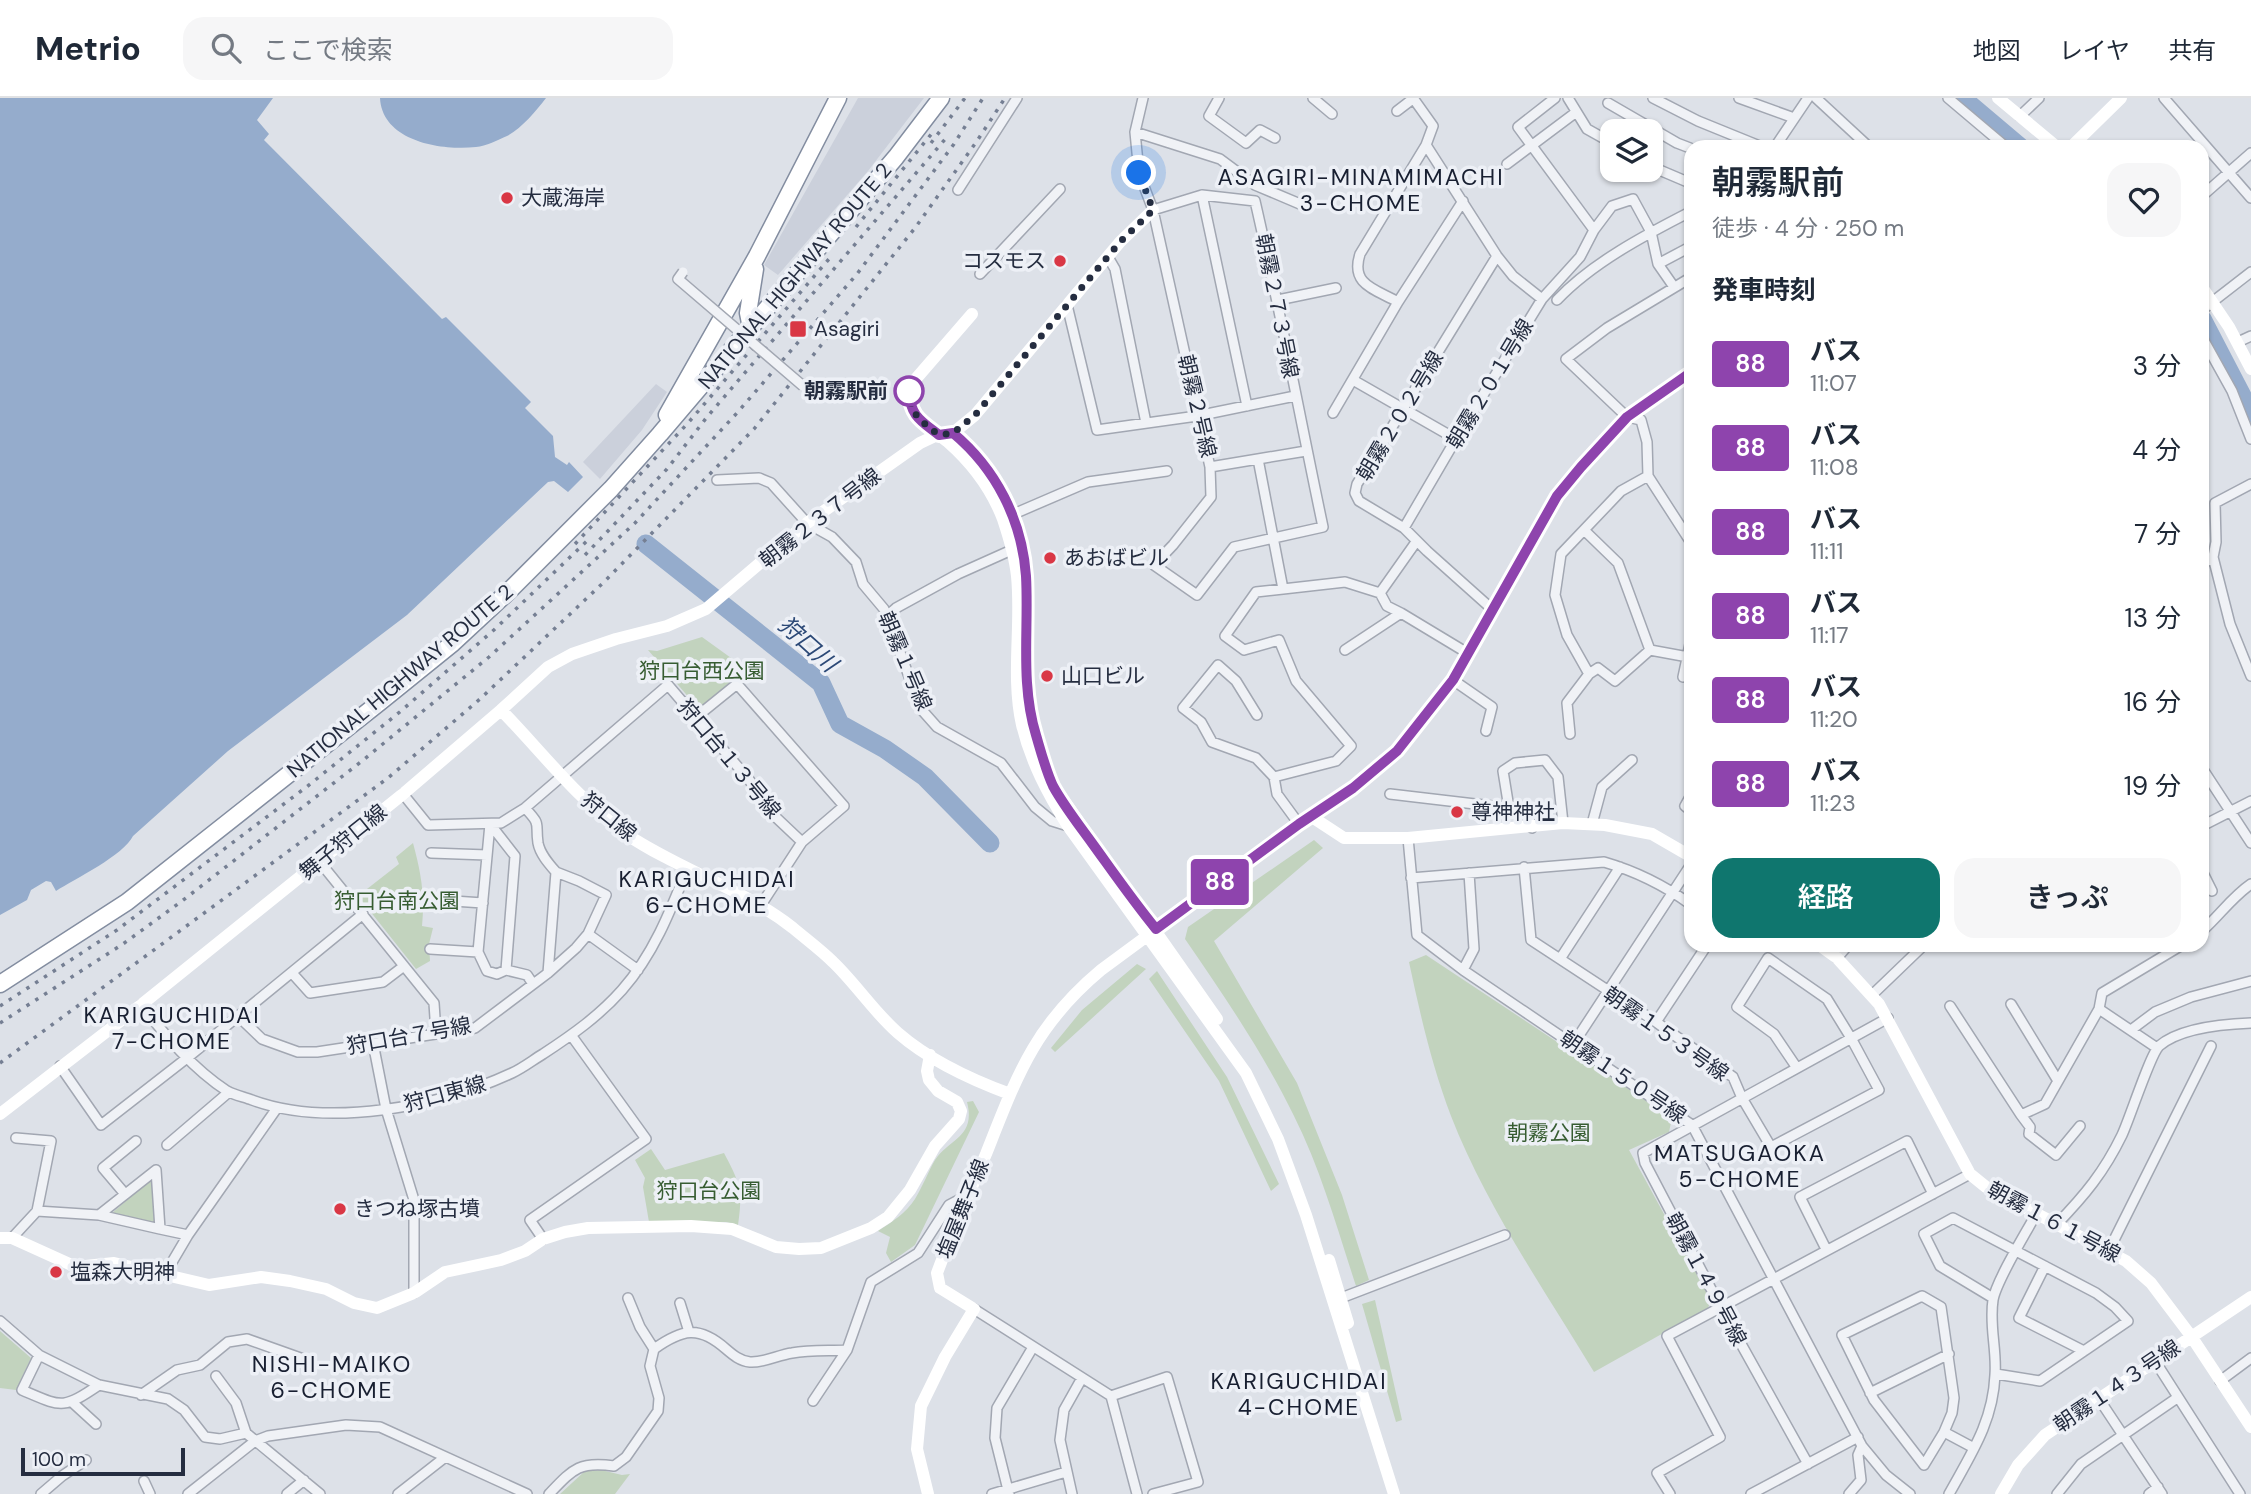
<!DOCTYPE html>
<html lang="ja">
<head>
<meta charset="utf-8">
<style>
	:root { --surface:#fff; --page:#f6f6f7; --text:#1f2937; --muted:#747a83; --line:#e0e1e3; --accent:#0f766e }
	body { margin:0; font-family:"DM Sans","Noto Sans JP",sans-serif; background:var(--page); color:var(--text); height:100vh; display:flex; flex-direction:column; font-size:26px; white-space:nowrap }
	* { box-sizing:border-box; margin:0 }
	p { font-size:23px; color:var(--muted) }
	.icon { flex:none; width:38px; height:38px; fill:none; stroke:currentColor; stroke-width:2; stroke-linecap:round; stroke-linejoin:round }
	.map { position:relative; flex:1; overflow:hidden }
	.side { position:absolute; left:1684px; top:42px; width:525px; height:812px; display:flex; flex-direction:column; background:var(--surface); border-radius:21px; box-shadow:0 2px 5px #0004 }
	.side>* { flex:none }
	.badge { padding:0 14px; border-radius:5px; font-size:24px; line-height:46px }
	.fabs { position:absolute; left:1600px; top:21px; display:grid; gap:14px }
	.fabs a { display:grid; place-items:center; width:63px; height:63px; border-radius:14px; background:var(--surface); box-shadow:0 2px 5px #0004; font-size:35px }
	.scale { position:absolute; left:21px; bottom:18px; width:164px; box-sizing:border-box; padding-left:7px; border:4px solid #252d40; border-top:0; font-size:19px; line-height:24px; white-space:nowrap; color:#252d40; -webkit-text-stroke:5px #edf0f6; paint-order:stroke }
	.you { position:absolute; width:35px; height:35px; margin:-18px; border:5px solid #fff; border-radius:50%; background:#1a73e8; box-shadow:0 0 0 10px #1a73e833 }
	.map>.badge { position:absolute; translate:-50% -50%; box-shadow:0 0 0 4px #fff }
	h2 { padding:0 28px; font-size:26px; line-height:63px }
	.round { display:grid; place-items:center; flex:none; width:74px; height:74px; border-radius:21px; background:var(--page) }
	.head { display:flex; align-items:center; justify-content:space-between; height:119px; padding:0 28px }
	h1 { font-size:33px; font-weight:600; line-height:52px }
	.button { display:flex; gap:14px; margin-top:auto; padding:14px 28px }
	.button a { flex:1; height:80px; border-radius:21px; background:var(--accent); color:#fff; font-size:28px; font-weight:600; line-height:80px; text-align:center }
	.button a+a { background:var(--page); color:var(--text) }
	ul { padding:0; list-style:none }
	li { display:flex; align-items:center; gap:21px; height:84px; padding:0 28px }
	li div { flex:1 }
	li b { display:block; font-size:26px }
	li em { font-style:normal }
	li .badge { min-width:77px; font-weight:700; text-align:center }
	header { display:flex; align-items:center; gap:42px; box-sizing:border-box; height:98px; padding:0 35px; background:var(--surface); border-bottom:2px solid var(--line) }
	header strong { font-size:33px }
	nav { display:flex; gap:38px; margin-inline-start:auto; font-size:24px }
	.search { width:490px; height:63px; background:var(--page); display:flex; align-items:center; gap:18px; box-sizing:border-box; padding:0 24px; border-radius:21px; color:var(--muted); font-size:26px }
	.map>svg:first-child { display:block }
	.built { fill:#cbd0db }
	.green { fill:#c2d3be }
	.water { fill:#95accc }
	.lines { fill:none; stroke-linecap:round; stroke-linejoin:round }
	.river { stroke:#95accc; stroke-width:19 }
	.street-casing { stroke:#a2a7b2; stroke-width:12 }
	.highway-casing { stroke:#838da0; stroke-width:19 }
	.street { stroke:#f0f2f6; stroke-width:9 }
	.secondary { stroke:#fff; stroke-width:12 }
	.highway { stroke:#fff; stroke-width:16 }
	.rail { stroke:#757f93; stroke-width:3.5; stroke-dasharray:3.5 7; stroke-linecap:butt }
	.street-bridge-casing { stroke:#a2a7b2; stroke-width:12; stroke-linecap:butt }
	.street-bridge { stroke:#f0f2f6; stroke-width:9 }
	.line-casing { stroke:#fff; stroke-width:16 }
	.line { stroke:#8e44ad; stroke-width:10 }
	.walk { stroke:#252d40; stroke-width:7; stroke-dasharray:0 12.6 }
	.poi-dot { fill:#d93745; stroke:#edf0f6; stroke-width:2.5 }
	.stop-dot { fill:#fff; stroke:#8e44ad; stroke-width:3.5 }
	.labels { text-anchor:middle; stroke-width:7; stroke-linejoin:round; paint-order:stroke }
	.poi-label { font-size:21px; fill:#252d40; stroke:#edf0f6; text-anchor:start }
	.street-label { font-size:21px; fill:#252d40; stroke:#edf0f6 }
	.stop-label { font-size:21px; font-weight:bold; fill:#252d40; stroke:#edf0f6; text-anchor:end }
	.park-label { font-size:21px; fill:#375d32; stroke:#edf0f6 }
	.neighbourhood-label { font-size:23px; letter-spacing:2px; fill:#181f31; stroke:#edf0f6 }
	.water-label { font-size:23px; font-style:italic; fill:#2c4977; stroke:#edf0f6 }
</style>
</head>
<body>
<header>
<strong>Metrio</strong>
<div class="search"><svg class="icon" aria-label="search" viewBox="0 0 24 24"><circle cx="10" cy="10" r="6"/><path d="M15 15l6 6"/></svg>ここで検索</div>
<nav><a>地図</a><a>レイヤ</a><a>共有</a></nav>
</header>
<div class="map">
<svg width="2251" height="1396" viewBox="0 0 2251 1396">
	<rect width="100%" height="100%" fill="#dde1e8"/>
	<path class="built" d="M858 0H924L868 73 778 177 764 167Z
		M656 286 667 294 642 332 600 381 583 364Z"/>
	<path class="green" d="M702 539 745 570 703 609H697L648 552 657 553Z
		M1314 742 1323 750 1214 843 1297 985 1342 1097 1369 1182 1356 1188C1337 1130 1321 1072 1294 1018 1263 955 1225 899 1185 841L1188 829Z
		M413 745C421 775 425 796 422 828L433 830 429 846 430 863 416 871 358 798 399 766 396 759Z
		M1426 857 1672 1020 1669 1034 1629 1052 1711 1202 1708 1210 1594 1274C1545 1193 1485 1106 1451 1018 1432 968 1420 916 1409 864Z
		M1137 866 1146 871 1055 954 1051 950 1082 912Z
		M1157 873 1227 979 1279 1086 1271 1093 1219 983 1149 881Z
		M973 1003 979 1014 915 1147 891 1164 886 1155 890 1139 878 1133C892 1124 906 1115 915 1101 923 1088 928 1074 935 1062 950 1040 976 1039 967 1004Z
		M651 1051 665 1072 724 1055C740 1085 743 1093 738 1127L726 1124H649L643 1089 645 1080 635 1062Z
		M153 1080 155 1125 112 1115Z
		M1375 1202 1402 1322 1396 1324 1362 1206Z
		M0 1233 31 1260 16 1292 0 1290Z
		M601 1372 622 1377 630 1376 615 1396H560L585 1373Z"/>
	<path class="water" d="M0 0H273L257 22 269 36 264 42 442 221 446 219 531 304 525 310 553 338 555 359 567 367 569 364 583 379 568 394 554 383 548 384 407 517 228 653 133 738C124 757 75 781 56 793L51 784 46 783 31 792 27 802 0 817Z
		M380 0H546C536 13 522 30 507 38 498 42 486 48 476 49 441 53 382 43 380 0Z"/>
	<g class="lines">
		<path class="river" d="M1962 0 2020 49
			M2202 221 2251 315
			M646 446 821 585 840 626 885 651 925 679 990 745"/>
		<defs>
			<path id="street" d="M1143 0 1135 34 1139 75 1153 112 1210 369 1258 361 1283 491 1256 494 1225 538 1244 552 1279 542 1296 583 1351 648 1336 663 1274 679 1277 696 1299 726
				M1219 0 1209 18 1246 45 1260 32 1275 40
				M1313 0 1332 16
				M1568 0 1587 31 1612 45
				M1653 0 1698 23 1762 49
				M1739 0 1794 20
				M1816 0 1869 49
				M1948 0 2006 49
				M2164 0 2251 100
				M1608 5 1677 45 1690 50
				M1397 13 1414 0
				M2020 18 2039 0
				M1135 34 1220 61 1255 87 1300 106
				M1775 49 1808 0
				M1507 66 1575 15
				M1650 68 1690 85
				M958 92 1017 0
				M1202 97 1247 308
				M2202 98 2251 55
				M1153 112 1202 97 1255 103C1280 211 1300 320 1323 429L1234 449 1197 497 1154 467 1173 447 1211 399 1210 369
				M1594 132 1612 108 1633 101 1651 134 1658 166 1674 189
				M1108 159 1115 171 1146 325
				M1658 166 1690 149
				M980 176 1060 91
				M1690 180 1607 230 1566 261 1627 319 1641 322 1647 344 1648 378 1690 443
				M1542 201 1580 159 1594 132 1518 29 1555 0
				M1278 202 1336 190
				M1557 202C1592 165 1645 137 1690 114
				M1398 204C1375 191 1350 187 1360 156L1426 47 1433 28 1413 0
				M1067 207 1097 332 1197 318 1295 298
				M2202 212 2251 174
				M2202 239 2232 293 2251 341
				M2238 244 2251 238
				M1353 282 1456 341
				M1333 315 1398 204 1463 103
				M1258 361 1306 353
				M717 382 759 380 771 385 807 425 832 439 856 464 863 486 884 511 921 611 937 629 1001 665 1035 709 1052 723 1068 728
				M2251 386 2215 405 2216 444 2213 459 2230 526 2251 578
				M1009 418 1088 384 1167 373
				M1404 430 1456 341 1542 201 1513 178 1497 158 1426 47
				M1584 432 1618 465 1650 552
				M2202 466 2213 459
				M1283 491 1345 484 1380 495 1416 444
				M1380 495 1387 508 1401 515
				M1493 512 1427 453 1404 430 1359 403 1355 395 1357 386 1497 158
				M887 518 896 510 958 476 1016 450
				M1345 552 1401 515 1469 556
				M1589 576 1598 570 1615 583 1650 552 1688 559
				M1683 579 1690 546
				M1453 582 1492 609 1486 633
				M1257 617 1236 583 1218 567 1183 610 1201 624 1212 644 1256 660 1274 679
				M695 620 737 586 844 708 802 744 761 807
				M1570 636 1567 605 1589 576 1567 537 1555 497 1561 456 1621 393 1648 378
				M2202 670 2251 745
				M403 696 428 727 501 725 525 710 668 587 750 683 765 709 802 744
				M1390 696 1509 710 1527 715 1532 730
				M1690 699 1685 708 1690 712
				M525 710C542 728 535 724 538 745 540 756 549 766 556 774
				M1509 710 1503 673 1515 665 1545 662 1558 679 1563 725
				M490 726 515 758 506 872 527 877 533 886
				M490 726 478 854 487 873 497 876 506 872
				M1592 726 1602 689 1632 662
				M2202 728 2251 703
				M1408 740 1417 837 1463 872 1692 1027 1862 1348 1886 1377 1910 1396
				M431 755 487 757
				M319 763 434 905 436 935
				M1524 769 1531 842 1656 924 1733 979 1742 1000 1771 1049 1879 992 1851 940 1827 901 1768 860 1737 909 1774 936 1797 970
				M2202 773 2212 793
				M1411 780 1604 764C1635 773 1665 788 1690 806
				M424 801 483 805
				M2202 833C2219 818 2232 799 2251 786
				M588 836 638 872
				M430 851 478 854
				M1837 860 1848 847
				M1560 861 1620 769
				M1463 872 1474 851 1469 775
				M292 875 310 895 383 884 404 868
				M548 875 556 774
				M1872 897 1924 847
				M2011 906 2058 983
				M141 907C166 938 193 971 227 993 234 997 244 999 252 1002 328 1030 439 1009 512 975 523 970 533 962 543 956 572 937 599 918 622 892 653 857 670 814 687 771
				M1950 908 2021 1017 2045 1006 2099 911 2102 895 2182 847
				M2099 911 2157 950
				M238 918 262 941 298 954H317L475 930 548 875 576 850 588 836 606 797 579 783 556 774
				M1656 924 1707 847
				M2131 932 2155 914 2191 899 2251 883
				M373 945 386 1011 414 1102V1195
				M1574 945 1690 768
				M60 968 101 1027 187 960 363 816
				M2021 1017 2030 1029 2029 1036 2056 1057 2080 1028
				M16 1040 51 1043 37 1113
				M167 1047 229 994
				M125 1096 103 1070 136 1043
				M99 1117 156 1072
				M2056 1127C2085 1097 2104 1074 2122 1037 2130 1020 2150 957 2159 948 2180 930 2224 926 2251 925
				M160 1131 188 1137
				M12 1140 37 1113 99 1117 160 1131 156 1072
				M543 1141 530 1122 646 1041 571 937
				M1826 1151 1800 1099 1907 1043 1933 1096
				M2108 1154 2211 948
				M2045 1168 2019 1220 2084 1253
				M165 1176 188 1137 277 1010
				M628 1200 640 1229 654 1251
				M1341 1200 1505 1137
				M1993 1200 1940 1168 1924 1136 1953 1120 2096 1195 2115 1209 2128 1223 2040 1283 1996 1276
				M680 1205 689 1234
				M974 1211 1111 1298 1137 1396
				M0 1223 39 1257 99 1287 168 1301 184 1312 205 1339 220 1341 246 1335 320 1396
				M39 1257 22 1292C62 1309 62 1312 99 1287
				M2155 1263 2240 1396
				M216 1278 236 1305 246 1335
				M2220 1283 2251 1260
				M1870 1295 1949 1256
				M141 1297 177 1272 200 1267 228 1244 247 1241 306 1262
				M1111 1298 1167 1279 1198 1384 1153 1396
				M2099 1301 2162 1396
				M813 1303 847 1252 871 1184 918 1155 949 1107 968 1097
				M73 1305 96 1326
				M1944 1334 1952 1315 1954 1300 1941 1209 1922 1198 1842 1237 1874 1302 1924 1367 1944 1334 1974 1350
				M1808 1366 1721 1210 1645 1065 1643 1055 1888 920
				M144 1383 150 1396
				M41 1396 62 1378 86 1362
				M188 1396 255 1343 268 1338 346 1327 380 1329 527 1396
				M287 1396 304 1382
				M398 1396 444 1360
				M549 1396C573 1371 579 1363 614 1368L626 1359 658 1313 659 1300 650 1268 654 1251C682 1231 699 1227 726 1251 733 1257 740 1263 750 1264 764 1265 778 1257 792 1255 810 1252 829 1253 847 1252
				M992 1396 1066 1374
				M1009 1396 995 1340 997 1310 1033 1249
				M1072 1396 1060 1342 1064 1312 1082 1280
				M1670 1396 1657 1375 1720 1339 1667 1238 1970 1076
				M1751 1396 1858 1339
				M1849 1396 1861 1382 1858 1357 1862 1348
				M1949 1396C1971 1356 1993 1324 1995 1277 1997 1252 1989 1227 1993 1202 1996 1183 2026 1135 2036 1116
				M2057 1396 2081 1366 2177 1300
				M2149 1396 2158 1389"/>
			<path id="highway" d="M751 230 748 215 755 171
				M667 317 757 158 838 0
				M0 886 127 804 380 604 453 545 509 493 611 391 660 336 896 59 941 0"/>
		</defs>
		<use href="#street" class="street-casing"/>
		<use href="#highway" class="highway-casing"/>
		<use href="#street" class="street"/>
		<path class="secondary" d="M1998 0 2057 49
			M2071 49 2121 0
			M2202 189 2229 229 2251 271
			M972 216 914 283C910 291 907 299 910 308 915 324 936 334 948 344 973 366 991 390 1003 421 1009 439 1015 459 1017 478 1022 527 1011 578 1022 627 1031 664 1048 696 1068 728L1246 975 1278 1041 1306 1117 1394 1396
			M953 335 992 376 1006 399 1013 417 1026 477 1027 585 1035 634 1053 687 1217 921
			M953 335 975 317 1120 144 1153 112
			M501 612C542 654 578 702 626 736 679 772 742 790 793 830 806 841 821 852 833 864 856 886 874 914 898 935 929 962 972 982 1010 996
			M1312 719 1344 740H1408L1563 725 1605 727 1652 736 1690 758
			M1819 847 1837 860 1879 906 1970 1076 1986 1089 2126 1163 2151 1185 2191 1238 2251 1329
			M0 1016 141 907 403 696 501 612 548 569 572 556 616 541 667 528 706 511 807 425 920 345 939 336 953 335
			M0 1140H12L76 1169 114 1165 209 1187 261 1179 290 1183 326 1191 354 1205 377 1210 414 1195 445 1174 501 1162 525 1153 543 1141 565 1134 588 1130 691 1128 732 1131 776 1149 799 1151 821 1150 871 1130 888 1119 910 1092 935 1048 959 1021 961 1013 957 1004 938 993 929 982 927 973 930 957
			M1329 1162 1348 1225
			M928 1396 917 1351 921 1308 945 1259 974 1211 940 1190 937 1175C952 1135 969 1096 986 1056 1017 978 1034 928 1101 872L1299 726 1353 690 1397 653 1453 582 1557 398 1581 369 1627 319 1690 275
			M2001 1396 2018 1367 2045 1337 2251 1199"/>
		<use href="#highway" class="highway"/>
		<path class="rail" d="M931 45 965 0
			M856 129 933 34
			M575 446 688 325 829 161
			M585 457 667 371 707 319 947 39
			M0 908 117 832 309 687 401 613 495 531 588 442
			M0 925 123 846 182 803 362 663 489 559 635 425 737 315 857 176 954 46 983 0
			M0 965 388 680 480 601 604 484 754 331 915 130 977 43 1005 0"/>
		<defs>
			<path id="street-bridge" d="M683 174 678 181 803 288"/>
		</defs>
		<use href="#street-bridge" class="street-bridge-casing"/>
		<use href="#street-bridge" class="street-bridge"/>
	</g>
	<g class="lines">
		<defs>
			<path id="line" d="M909 293C910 318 921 323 939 337L953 335C996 371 1022 422 1026 478 1029 531 1020 585 1036 637 1041 654 1046 673 1053 688 1064 708 1079 727 1092 745 1113 774 1133 803 1156 831L1299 726 1353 690 1397 653 1453 582 1557 398 1581 369 1627 319 1690 275"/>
		</defs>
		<use href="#line" class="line-casing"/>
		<use href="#line" class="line"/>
		<path class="walk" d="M909 293C910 317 921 323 939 337L953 335 975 317 1120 144 1153 112 1139 75"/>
	</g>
	<g class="poi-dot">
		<circle cx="507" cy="100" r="7"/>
		<circle cx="1060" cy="163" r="7"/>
		<rect x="789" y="222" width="18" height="18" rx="3.5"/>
		<circle cx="1050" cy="460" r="7"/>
		<circle cx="1047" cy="578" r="7"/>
		<circle cx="1457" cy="714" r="7"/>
		<circle cx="340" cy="1111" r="7"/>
		<circle cx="56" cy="1174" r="7"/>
	</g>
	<circle class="stop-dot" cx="909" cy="293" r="14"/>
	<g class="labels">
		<g class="poi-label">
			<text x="521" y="107">大蔵海岸</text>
			<text x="1046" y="170" text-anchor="end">コスモス</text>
			<text x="814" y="238">Asagiri</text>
			<text x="1064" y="467">あおばビル</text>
			<text x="1061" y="585">山口ビル</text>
			<text x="1471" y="721">尊神神社</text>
			<text x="354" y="1118">きつね塚古墳</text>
			<text x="70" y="1181">塩森大明神</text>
		</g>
		<g class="street-label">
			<text transform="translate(795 178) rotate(-50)" y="7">NATIONAL HIGHWAY ROUTE 2</text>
			<text transform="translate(1277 208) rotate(79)" y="7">朝霧２７３号線</text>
			<text transform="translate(1490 286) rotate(-59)" y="7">朝霧２０１号線</text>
			<text transform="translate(1197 308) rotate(77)" y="7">朝霧２号線</text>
			<text transform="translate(1400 318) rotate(-59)" y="7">朝霧２０２号線</text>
			<text transform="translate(820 420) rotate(-38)" y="7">朝霧２３７号線</text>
			<text transform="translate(905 563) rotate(67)" y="7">朝霧１号線</text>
			<text transform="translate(400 583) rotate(-40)" y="7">NATIONAL HIGHWAY ROUTE 2</text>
			<text transform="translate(729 661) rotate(50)" y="7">狩口台１３号線</text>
			<text transform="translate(609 719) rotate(39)" y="7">狩口線</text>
			<text transform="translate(343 744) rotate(-39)" y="7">舞子狩口線</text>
			<text transform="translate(1666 936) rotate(35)" y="7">朝霧１５３号線</text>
			<text transform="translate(409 938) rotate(-10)" y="7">狩口台７号線</text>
			<text transform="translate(1623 979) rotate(34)" y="7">朝霧１５０号線</text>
			<text transform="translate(445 996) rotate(-15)" y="7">狩口東線</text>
			<text transform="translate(963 1111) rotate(-68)" y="7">塩屋舞子線</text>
			<text transform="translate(2054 1124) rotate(28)" y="7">朝霧１６１号線</text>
			<text transform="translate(1706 1181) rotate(62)" y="7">朝霧１４９号線</text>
			<text transform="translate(2117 1288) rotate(-34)" y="7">朝霧１４３号線</text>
		</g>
		<g class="stop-label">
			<text x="888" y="300">朝霧駅前</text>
		</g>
		<g class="park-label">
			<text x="702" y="580">狩口台西公園</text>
			<text x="397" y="810">狩口台南公園</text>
			<text x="1549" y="1042">朝霧公園</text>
			<text x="709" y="1100">狩口台公園</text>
		</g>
		<g class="neighbourhood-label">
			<text x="1361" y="87">ASAGIRI-MINAMIMACHI<tspan x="1361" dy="26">3-CHOME</tspan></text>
			<text x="707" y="789">KARIGUCHIDAI<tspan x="707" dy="26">6-CHOME</tspan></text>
			<text x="172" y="925">KARIGUCHIDAI<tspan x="172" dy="26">7-CHOME</tspan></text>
			<text x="1740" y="1063">MATSUGAOKA<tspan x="1740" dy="26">5-CHOME</tspan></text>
			<text x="332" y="1274">NISHI-MAIKO<tspan x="332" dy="26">6-CHOME</tspan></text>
			<text x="1299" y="1291">KARIGUCHIDAI<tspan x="1299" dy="26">4-CHOME</tspan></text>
		</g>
		<g class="water-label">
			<text transform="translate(808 546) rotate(42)" y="8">狩口川</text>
		</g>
	</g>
</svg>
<div class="fabs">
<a><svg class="icon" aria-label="layers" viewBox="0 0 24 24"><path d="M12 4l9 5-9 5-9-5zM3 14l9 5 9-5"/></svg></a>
</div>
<div class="scale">100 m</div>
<div class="you" style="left:1139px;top:75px"></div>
<b class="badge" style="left:1220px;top:784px;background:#8e44ad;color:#fff">88</b>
<section class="side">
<div class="head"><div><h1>朝霧駅前</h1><p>徒歩 · 4 分 · 250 m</p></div><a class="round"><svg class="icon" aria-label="heart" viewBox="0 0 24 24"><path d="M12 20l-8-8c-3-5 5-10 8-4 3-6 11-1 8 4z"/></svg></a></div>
<h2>発車時刻</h2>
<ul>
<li><span class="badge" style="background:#8e44ad;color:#fff">88</span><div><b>バス</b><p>11:07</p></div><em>3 分</em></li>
<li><span class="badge" style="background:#8e44ad;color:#fff">88</span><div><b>バス</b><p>11:08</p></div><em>4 分</em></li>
<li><span class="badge" style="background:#8e44ad;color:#fff">88</span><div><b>バス</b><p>11:11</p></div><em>7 分</em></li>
<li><span class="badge" style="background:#8e44ad;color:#fff">88</span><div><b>バス</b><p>11:17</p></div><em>13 分</em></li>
<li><span class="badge" style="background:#8e44ad;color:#fff">88</span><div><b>バス</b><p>11:20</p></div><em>16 分</em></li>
<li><span class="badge" style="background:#8e44ad;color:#fff">88</span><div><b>バス</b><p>11:23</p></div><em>19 分</em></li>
</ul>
<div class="button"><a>経路</a><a>きっぷ</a></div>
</section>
</div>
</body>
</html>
